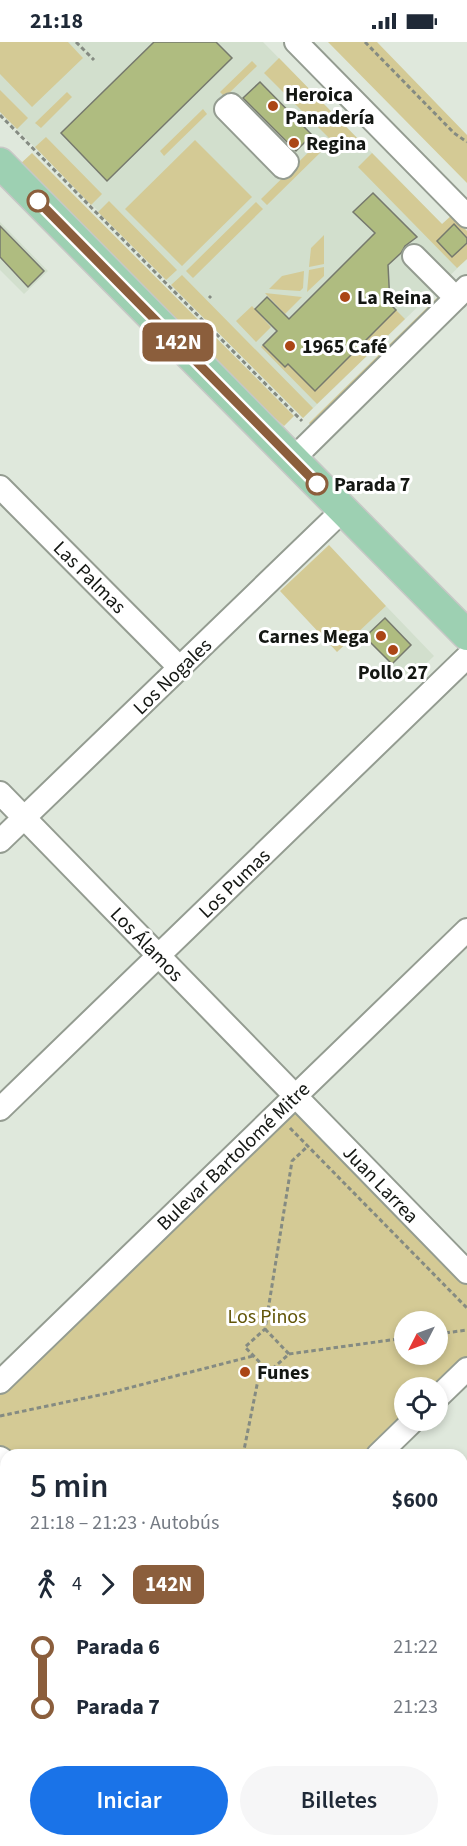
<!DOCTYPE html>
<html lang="es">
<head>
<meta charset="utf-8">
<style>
	:root { --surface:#fff; --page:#f6f6f7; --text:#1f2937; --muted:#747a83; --accent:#1a73e8 }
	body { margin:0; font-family:"Source Sans 3",sans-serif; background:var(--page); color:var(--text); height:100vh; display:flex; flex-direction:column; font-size:22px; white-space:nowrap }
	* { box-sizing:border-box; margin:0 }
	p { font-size:20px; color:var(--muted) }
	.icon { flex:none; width:33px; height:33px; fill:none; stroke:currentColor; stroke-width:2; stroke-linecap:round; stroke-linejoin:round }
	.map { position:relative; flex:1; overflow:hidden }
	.details { position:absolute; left:0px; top:1407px; width:468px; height:398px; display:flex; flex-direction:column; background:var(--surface); border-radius:18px 18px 0 0; box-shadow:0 3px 9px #0003 }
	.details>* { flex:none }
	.badge { padding:0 12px; border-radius:9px; font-size:21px; line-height:39px }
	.needle { width:39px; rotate:228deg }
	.fabs { position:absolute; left:394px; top:1269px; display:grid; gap:12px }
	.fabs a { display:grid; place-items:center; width:54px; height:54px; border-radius:50%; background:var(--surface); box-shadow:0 3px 9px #0003; font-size:30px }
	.map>.badge { position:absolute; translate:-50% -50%; box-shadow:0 0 0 3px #fff }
	.legs { display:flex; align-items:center; gap:9px; height:66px; padding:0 30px; font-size:20px }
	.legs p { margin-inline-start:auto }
	.head { display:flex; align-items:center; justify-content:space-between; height:102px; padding:0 30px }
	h1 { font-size:33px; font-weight:600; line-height:45px }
	.button { display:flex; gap:12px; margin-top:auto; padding:12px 30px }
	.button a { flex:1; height:69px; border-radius:36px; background:var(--accent); color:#fff; font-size:24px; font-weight:600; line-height:69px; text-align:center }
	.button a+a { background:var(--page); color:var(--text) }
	ul { padding:0 30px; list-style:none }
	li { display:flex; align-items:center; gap:21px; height:60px; font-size:22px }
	li i { display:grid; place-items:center; width:9px; height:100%; margin:0 8px; background:currentColor }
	li i::after { content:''; width:15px; height:15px; margin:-8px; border:4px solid; border-radius:50%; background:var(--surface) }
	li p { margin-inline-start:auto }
	li:first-child i { background:linear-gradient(#0000 50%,currentColor 0) }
	li:last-child i { background:linear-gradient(currentColor 50%,#0000 0) }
	.status { display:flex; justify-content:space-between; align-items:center; height:42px; padding:0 30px; background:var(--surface); direction:ltr }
	.status svg { height:16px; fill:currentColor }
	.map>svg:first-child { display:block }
	.built { fill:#d2dfcd }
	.green { fill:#d4ca95; fill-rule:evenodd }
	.building { fill:#afbc80; stroke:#76796d; stroke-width:1.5 }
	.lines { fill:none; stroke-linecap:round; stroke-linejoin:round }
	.minor-casing { stroke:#949c91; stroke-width:26 }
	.major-casing { stroke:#c7c7c6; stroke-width:33 }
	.path { stroke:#858b82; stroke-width:3; stroke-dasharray:4.5 3; stroke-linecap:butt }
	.minor { stroke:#fff; stroke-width:22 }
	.major { stroke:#9dd0b2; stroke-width:30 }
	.line-1-casing { stroke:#fff; stroke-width:14 }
	.line-1 { stroke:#8b5e3c; stroke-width:9 }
	.poi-dot { fill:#ab4616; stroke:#fff; stroke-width:2 }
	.stop-1-dot { fill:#fff; stroke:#8b5e3c; stroke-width:3 }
	.labels { text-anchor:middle; stroke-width:6; stroke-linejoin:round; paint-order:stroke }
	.poi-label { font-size:20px; font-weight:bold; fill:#141713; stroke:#fff; text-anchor:start }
	.stop-label { font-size:20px; font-weight:bold; fill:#141713; stroke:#fff; text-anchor:start }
	.street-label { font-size:20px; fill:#141713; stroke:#fff }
	.park-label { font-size:20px; fill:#625508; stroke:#fff }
</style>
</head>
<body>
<div class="status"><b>21:18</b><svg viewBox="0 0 49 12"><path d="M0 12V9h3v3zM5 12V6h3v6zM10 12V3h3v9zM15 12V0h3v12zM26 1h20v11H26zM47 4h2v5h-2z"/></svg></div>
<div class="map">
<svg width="467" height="1804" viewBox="0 0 467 1804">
	<rect width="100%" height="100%" fill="#dfe8dc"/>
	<path class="built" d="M0 0H263L442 182 467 189V217L303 376 0 70Z
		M0 180 48 229 24 252 0 228Z
		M386 564 434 614 407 640 359 589Z
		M0 1455 6 1459V1621L0 1615Z"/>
	<path class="green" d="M0 0H68L83 16 32 65 0 32Z
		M328 0H377L467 93V141Z
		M279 16 358 97 344 111 264 31Z
		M252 19 257 24 225 55 220 50Z
		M0 48 28 76 17 87 0 70Z
		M67 50 72 55 41 86 35 81Z
		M203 67 207 72 164 114 160 109Z
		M46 95 102 152 91 163 35 105Z
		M195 98 252 155 182 224 125 167Z
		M321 98 327 104 267 163 261 157Z
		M32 111 294 374 284 384 276 377 264 372 18 124Z
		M372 111 442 182 452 173 467 189V217L457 226 358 125Z
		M109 159 177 228 166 238 98 170Z
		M256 160 263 167 193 236 186 229Z
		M324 193V222L309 225 311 206Z
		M324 225V234L307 250 309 228Z
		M304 229 303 246 300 249 269 247 282 234Z
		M182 233 313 366 303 376 171 243Z
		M444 249 447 252 313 386 309 381Z
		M265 251 302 255 285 272Z
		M252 264 271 285 256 300 236 279Z
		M396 268 405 277 317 362 261 305 263 303 284 324 288 322 315 348Z
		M329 503 386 564 337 610 280 549Z
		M295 1054 467 1230V1327L438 1346H405V1378L378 1413H6L0 1416V1340ZM405 1280H438V1312H405Z
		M0 1506 6 1510V1566L0 1574Z
		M0 1615 6 1621V1752L0 1758Z"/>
	<path class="building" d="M154 0H216L232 16 107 139 61 91Z
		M260 40 312 93 296 109 243 56Z
		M373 151 417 195 405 204 401 211 388 223 390 262 396 268 315 349 288 322 285 325 263 303 277 289 255 267 267 255 289 277 375 191 353 170Z
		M454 182 467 196V201L452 215 437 199Z
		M0 184 44 229 28 245 0 215Z
		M385 576 411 603 392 622 365 595Z"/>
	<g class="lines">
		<defs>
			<path id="minor" d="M296 0 467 174
				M231 63 287 120 283 125 226 67Z
				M414 214 456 256
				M293 417 467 245
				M0 445 180 626
				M0 751 467 1230
				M0 799 343 468
				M0 1067 467 615
				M0 1340 467 888
				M438 1355 467 1327
				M378 1413 414 1378
				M0 1416 6 1420
				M462 1698 467 1693
				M0 1784 6 1778
				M428 1798 433 1804
				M354 1804 360 1798"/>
			<path id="major" d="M0 121 467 593"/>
		</defs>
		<use href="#minor" class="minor-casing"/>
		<use href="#major" class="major-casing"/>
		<path class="path" d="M76 0 94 18
			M365 0 454 91 467 100
			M0 73 302 379
			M209 256 211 254
			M290 1086 467 1266
			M265 1287 289 1312 269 1330 245 1305 265 1287 292 1119 308 1104
			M438 1292 467 1288
			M289 1312 405 1296
			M0 1374 109 1351 253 1314
			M243 1413 261 1323"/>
		<use href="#minor" class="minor"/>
		<use href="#major" class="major"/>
	</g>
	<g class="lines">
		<defs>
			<path id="line-1" d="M38 159 317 442"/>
		</defs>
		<use href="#line-1" class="line-1-casing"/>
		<use href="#line-1" class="line-1"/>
	</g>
	<g class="poi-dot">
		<circle cx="273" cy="64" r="6"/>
		<circle cx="294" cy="101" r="6"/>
		<circle cx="345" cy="255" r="6"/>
		<circle cx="290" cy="304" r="6"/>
		<circle cx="381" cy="594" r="6"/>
		<circle cx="393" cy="608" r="6"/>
		<circle cx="245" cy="1330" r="6"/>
	</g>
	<g class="stop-1-dot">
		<circle cx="38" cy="159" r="10"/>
		<circle cx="317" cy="442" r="10"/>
	</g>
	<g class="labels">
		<g class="poi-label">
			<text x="285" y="59">Heroica<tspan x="285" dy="23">Panadería</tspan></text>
			<text x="306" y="108">Regina</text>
			<text x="357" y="262">La Reina</text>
			<text x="302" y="311">1965 Café</text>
			<text x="369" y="601" text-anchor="end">Carnes Mega</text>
			<text x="393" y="637" text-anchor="middle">Pollo 27</text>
			<text x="257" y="1337">Funes</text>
		</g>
		<g class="stop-label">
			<text x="334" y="449">Parada 7</text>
		</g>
		<g class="street-label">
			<text transform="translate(90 535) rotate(45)" y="7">Las Palmas</text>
			<text transform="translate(172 634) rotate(-44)" y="7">Los Nogales</text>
			<text transform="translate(234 841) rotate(-44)" y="7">Los Pumas</text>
			<text transform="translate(147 902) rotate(46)" y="7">Los Álamos</text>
			<text transform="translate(233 1114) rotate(-44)" y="7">Bulevar Bartolomé Mitre</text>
			<text transform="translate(381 1142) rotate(46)" y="7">Juan Larrea</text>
		</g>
		<g class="park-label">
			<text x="267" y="1281">Los Pinos</text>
		</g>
	</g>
</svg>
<div class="fabs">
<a><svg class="needle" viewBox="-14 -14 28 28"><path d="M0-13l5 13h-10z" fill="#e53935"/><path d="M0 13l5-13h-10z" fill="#747a83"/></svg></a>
<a><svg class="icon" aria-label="locate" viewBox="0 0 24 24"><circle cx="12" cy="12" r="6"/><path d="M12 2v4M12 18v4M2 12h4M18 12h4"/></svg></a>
</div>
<b class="badge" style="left:178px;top:300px;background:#8b5e3c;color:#fff">142N</b>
<section class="details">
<div class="head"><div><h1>5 min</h1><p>21:18 – 21:23 · Autobús</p></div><b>$600</b></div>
<div class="legs"><svg class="icon" aria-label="walk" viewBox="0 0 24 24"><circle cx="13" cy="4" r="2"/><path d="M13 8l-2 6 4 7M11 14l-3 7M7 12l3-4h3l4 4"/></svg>4<svg class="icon" aria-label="forward" viewBox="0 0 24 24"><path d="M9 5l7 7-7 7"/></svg><b class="badge" style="background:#8b5e3c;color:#fff">142N</b></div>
<ul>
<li><i style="color:#8b5e3c"></i><b>Parada 6</b><p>21:22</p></li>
<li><i style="color:#8b5e3c"></i><b>Parada 7</b><p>21:23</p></li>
</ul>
<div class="button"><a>Iniciar</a><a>Billetes</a></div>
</section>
</div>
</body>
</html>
